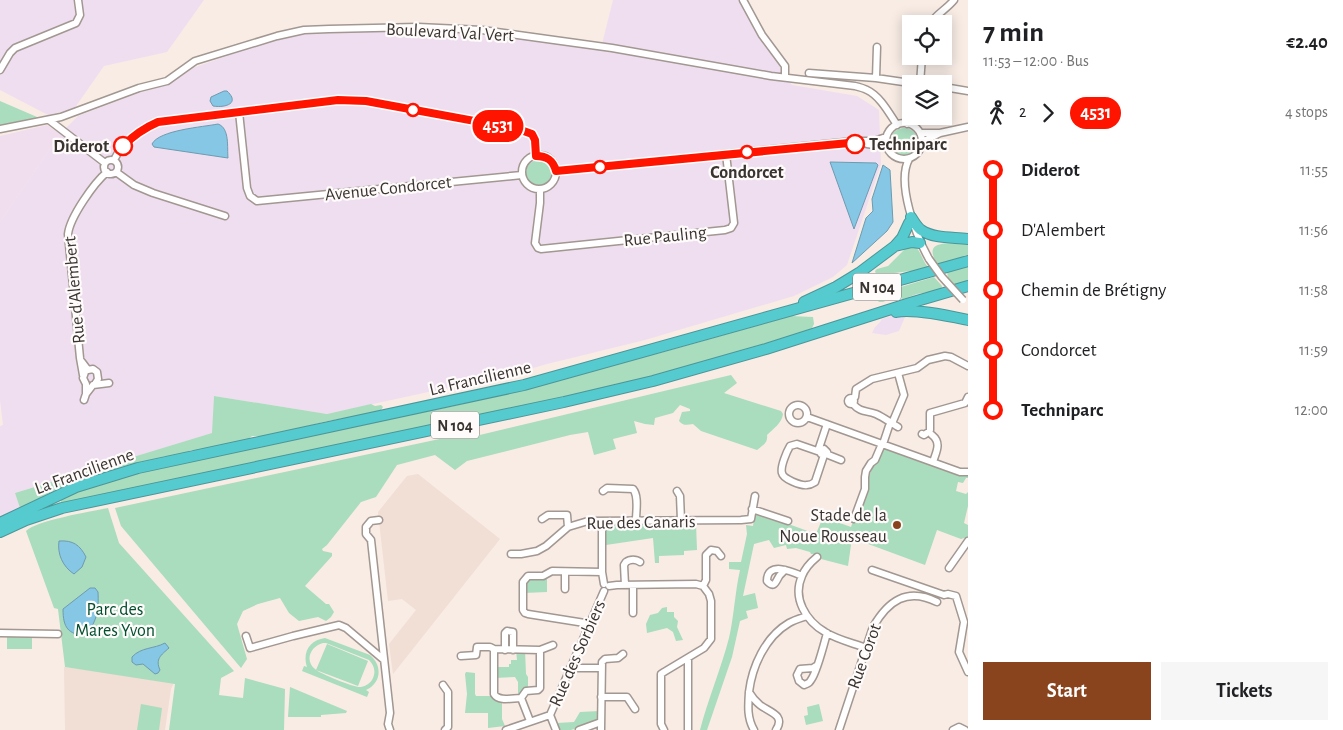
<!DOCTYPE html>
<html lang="en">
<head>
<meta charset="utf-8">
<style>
	:root { --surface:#fff; --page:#f6f6f6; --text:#202124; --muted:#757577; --accent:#8a441d }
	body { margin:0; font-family:"Alegreya Sans",sans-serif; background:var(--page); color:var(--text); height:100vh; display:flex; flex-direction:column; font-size:19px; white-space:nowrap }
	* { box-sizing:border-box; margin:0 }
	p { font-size:16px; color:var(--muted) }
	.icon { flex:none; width:28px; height:28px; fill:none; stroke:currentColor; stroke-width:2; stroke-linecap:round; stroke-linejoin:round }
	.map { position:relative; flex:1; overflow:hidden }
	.panel { display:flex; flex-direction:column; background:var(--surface); width:375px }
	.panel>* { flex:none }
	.badge { padding:0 10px; border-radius:16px; font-size:18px; line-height:32px }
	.controls { position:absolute; left:902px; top:15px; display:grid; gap:10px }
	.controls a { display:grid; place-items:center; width:50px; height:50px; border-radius:0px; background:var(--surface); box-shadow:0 2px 12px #0003; font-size:25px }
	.map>.badge { position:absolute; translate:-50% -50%; box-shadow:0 0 0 2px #fff }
	.legs { display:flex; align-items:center; gap:8px; height:55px; padding:0 15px; font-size:16px }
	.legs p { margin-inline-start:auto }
	.overview { display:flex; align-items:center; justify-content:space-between; height:85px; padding:0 15px }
	h1 { font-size:28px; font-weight:600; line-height:38px }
	.cta { display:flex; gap:10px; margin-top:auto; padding:10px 15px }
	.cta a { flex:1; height:58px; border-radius:0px; background:var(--accent); color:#fff; font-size:20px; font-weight:600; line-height:58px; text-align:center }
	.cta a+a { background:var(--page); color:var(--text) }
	ul { padding:0 15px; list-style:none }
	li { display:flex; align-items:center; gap:18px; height:60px; font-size:19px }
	li i { display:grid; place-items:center; width:8px; height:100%; margin:0 6px; background:currentColor }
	li i::after { content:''; width:12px; height:12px; margin:-6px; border:4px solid; border-radius:50%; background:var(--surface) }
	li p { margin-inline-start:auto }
	li:first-child i { background:linear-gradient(#0000 50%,currentColor 0) }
	li:last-child i { background:linear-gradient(currentColor 50%,#0000 0) }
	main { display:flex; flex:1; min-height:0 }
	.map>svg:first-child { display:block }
	.commercial { fill:#f0deef }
	.industrial { fill:#efdef0 }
	.built { fill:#f1ded4 }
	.green { fill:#aadcbe; fill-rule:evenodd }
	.water { fill:#85c7e5; stroke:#6e9baf }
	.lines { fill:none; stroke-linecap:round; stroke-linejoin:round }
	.minor-casing { stroke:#a29791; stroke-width:9 }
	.highway-casing { stroke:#4b9698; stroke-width:12 }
	.minor { stroke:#fff; stroke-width:6 }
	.highway { stroke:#55cbcf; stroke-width:10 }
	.minor-bridge-casing { stroke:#a29791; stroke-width:9; stroke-linecap:butt }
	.minor-bridge { stroke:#fff; stroke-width:6 }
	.line-1-casing { stroke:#fff; stroke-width:11 }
	.line-1 { stroke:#ff1400; stroke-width:8 }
	.stop-1-dot { fill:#fff; stroke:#ff1400; stroke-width:2.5 }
	.poi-dot { fill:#8a441d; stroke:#fefbfa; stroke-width:2 }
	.labels { text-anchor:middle; stroke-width:4.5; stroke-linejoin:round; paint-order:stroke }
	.shield { fill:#fefbfa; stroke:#74706d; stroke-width:1 }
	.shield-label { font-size:16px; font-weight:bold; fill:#393431 }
	.street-label { font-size:18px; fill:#393431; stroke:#fefbfa }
	.stop-label { font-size:18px; font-weight:bold; fill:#393431; stroke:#fefbfa; text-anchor:start }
	.poi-label { font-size:18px; fill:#393431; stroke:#fefbfa; text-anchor:end }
	.park-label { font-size:18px; fill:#004f30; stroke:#fefbfa }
</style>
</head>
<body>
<main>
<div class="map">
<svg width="968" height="730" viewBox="0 0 968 730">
	<rect width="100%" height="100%" fill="#f8ece5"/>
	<path class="commercial" d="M47 125 60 134 0 222V136Z"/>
	<path class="industrial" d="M0 0H204L167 52 104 66 74 109 48 115 0 90Z
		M613 0H739L760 37 792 85 857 96 879 110 881 164 847 265 833 277 794 296 645 340 547 364 516 373 327 414 214 396 213 433 15 493 20 508 0 517V426L3 425 0 400V222L60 134 78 116 141 92 168 85 193 68 266 42 305 33 350 31 487 33 601 48Z
		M897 314 905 317 899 331 886 335 872 333 875 327 880 322 882 319Z"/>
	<path class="built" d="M418 474 500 539 393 674 389 644 416 610 402 599 388 601 378 512 407 476Z
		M64 667 175 681 171 689 165 730H65Z"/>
	<path class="green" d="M0 101 44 120 0 126Z
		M890 142a14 14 0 1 1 28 0a14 14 0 1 1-28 0Z
		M526 173a13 13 0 1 1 26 0a13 13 0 1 1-26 0Z
		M962 243 968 244V255H965L957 261 940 265C937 263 934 260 933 255 929 240 953 244 962 243Z
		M914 245C921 251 922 260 928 267V269L913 273 910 271 879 275 876 274 875 271 877 269 888 266 906 248Z
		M968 266V284L955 285 948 278 947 272Z
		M934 277 942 286 941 290 917 294 903 299 896 297 883 302H879L877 300V294L881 293Z
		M791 316 813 317 814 324 812 328 791 337 644 378 564 397 61 505V500L66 496 111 479 325 432 454 406 660 353Z
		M731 375 737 383 724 393 781 411 783 414C782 423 773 429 767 435 768 443 763 445 757 450L701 431 693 424C687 425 683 426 679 421L682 412 690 411V409L680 405 673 413 655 418 654 425 645 424 634 421 637 433 613 439 616 449 594 455 588 432 570 435 467 461 455 470 435 455 397 465 376 497 361 502 327 545 322 549 323 551 332 553V556L305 586 326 604H329L334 612 331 617 326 621 318 617 299 621 289 613 280 598 258 604 243 611 237 624 247 659 241 668 121 526 115 508 449 437 463 439Z
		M214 396 327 414 371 404 375 406 381 405 383 407 381 410 376 412 323 422 271 436H252L244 443 238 441 228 445 197 450H191L176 457 166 456 120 467 55 490 20 508 15 493 212 433Z
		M883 447 968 475V478H966L963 483 958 482 956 491 966 494 968 492V506L964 523 968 525V537L961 539 937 530 925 565 852 538 848 566 821 559 820 557H817L816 554H811L810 552 796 548 787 549 786 545 774 548 769 540 754 544 743 596 755 593 758 608 746 611 748 618 740 621 732 657 707 730H700C708 699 721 669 729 638 734 616 735 592 740 570L729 569V562H741L747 534 746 525 753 526 755 512 816 534 823 517 851 527 875 460Z
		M108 508 119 543 234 671 221 678 219 695 243 698 245 678 285 689 284 730H169L175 684 65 667 58 609 54 608 26 531C35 521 92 511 108 508Z
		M605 523H696L697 550 684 551V555L659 556V563H655L653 538 606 545Z
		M547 577V592L524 593 526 580 529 578Z
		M667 607V612H674V617L678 621 677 627 683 640 676 641 673 632 667 628 647 633 646 624 650 615 658 613 662 608Z
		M7 637H32V649H7Z
		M325 638 370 655C383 666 381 683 366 690L369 692 367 697 302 671 304 666 307 667C302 652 310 640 325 638ZM323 643H326L369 660C374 665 376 671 373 678 371 683 366 686 361 687 355 688 320 674 315 669 304 660 311 646 323 643Z
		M327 644 368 661 358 686 316 670Z
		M516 650H525L526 674 528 677V691L518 698V682L515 677 494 678V667H509V664H511V660H517Z
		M466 672 475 673V694L476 696H495L502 698V719L505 726 488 728V713H465L467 694 465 674Z
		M290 687 347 711 346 713 321 715V717H288Z
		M141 704 162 708 159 730H137Z
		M819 704 823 721 806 725 804 716 808 715 807 707Z
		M599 711 598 720 596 722 571 730H560L557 723 574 722 580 712Z"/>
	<path class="water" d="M224 91H227C241 104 224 108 213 106L210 101 211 97Z
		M218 124C230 128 227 148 228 158L154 147 152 144C159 130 203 127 218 124Z
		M830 162 876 163 878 165 854 229Z
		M883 165 890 170 893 222 887 231 852 263 866 218 873 211 872 199Z
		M59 541C73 540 80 545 86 557L82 567 74 574C63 567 57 554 59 541Z
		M90 588H95L98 592C99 611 97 620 86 636 68 634 63 628 63 609Z
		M165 643 169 648C161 655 155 659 160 670L158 673 155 674 143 664 136 665 132 662V657C141 647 154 649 165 643Z"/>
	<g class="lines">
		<defs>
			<path id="minor" d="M743 0 762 35 785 66V77
				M930 24C936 14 947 9 954 0
				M0 70 10 53 15 48 76 23 80 15 78 0
				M809 73 876 78 917 84
				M876 78 877 47
				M920 84 922 56
				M944 87 968 91
				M239 112 247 188 250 196 257 201 522 175
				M49 120 105 163
				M886 141a18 18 0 1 1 36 0a18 18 0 1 1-36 0Z
				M907 124 911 110
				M0 129 61 117 139 88 167 81 195 61 277 36 304 30 329 29 418 27 482 30 612 48 771 76 855 86C859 87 863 88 867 90 880 96 889 113 897 125
				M920 133H940L922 142
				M940 133 968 127
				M867 144 887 147
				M522 172a17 17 0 1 1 34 0a17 17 0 1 1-34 0Z
				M909 159C896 183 916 236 929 259
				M114 160C124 140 138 131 158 122L339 100 366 101 518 129 532 134 535 140 536 156
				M104 167a7 7 0 1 1 14 0a7 7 0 1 1-14 0Z
				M556 171 855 141H874L886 137
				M116 172 134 185 153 193 225 216
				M540 190V203L535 243 538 248 541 249 725 230 731 228 734 223 726 154
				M82 362 88 370 93 369 97 372 98 379 95 384
				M85 372 83 378 86 384V394
				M83 375 80 358 68 234C70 217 94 183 107 172
				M848 401a3 3 0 1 1 6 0a3 3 0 1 1-6 0Z
				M853 399 855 397 856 389 872 379 917 368 928 360 945 356 951 357 968 366
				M84 400 86 394 93 385 109 383
				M853 404C861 413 866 410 876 414 883 417 891 423 898 427
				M789 414a9 9 0 1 1 18 0a9 9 0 1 1-18 0Z
				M807 417 960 472H968
				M930 430V413L965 403 968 397
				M922 434 924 435 927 433
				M932 435C942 443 936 452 933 462
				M818 451 827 424
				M820 452 797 444 790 446C787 451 780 467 782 473 783 479 801 486 807 485 811 485 812 484 815 482L824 455 827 452 824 449 820 452 821 454 824 455
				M826 454 841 460
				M603 491 607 488 633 489C639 496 636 511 636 520
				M677 491 680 496 681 520
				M752 509 788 521
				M542 519 548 515H567L568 527
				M854 519 865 489V477L866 471 871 463 875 460 881 446 883 444 889 426 893 421 904 395 898 373
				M379 520 371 521 366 527V534L371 540 390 713 388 724 390 730
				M602 521V572L604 584
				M511 554H521L537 551 546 546 568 527 588 521 741 520 751 519 755 496
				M817 557C811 562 805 568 802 576 792 598 806 621 825 632 838 640 853 643 866 648
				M949 568 968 541
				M785 570C784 571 781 574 780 575 776 580 775 590 767 581 767 561 791 571 802 576
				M872 570 944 595 948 594 956 596 964 622 959 652 968 672
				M625 585 624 565 626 562C630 559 636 559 640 562
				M633 585V613
				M609 586 617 585 696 584 703 586 709 594 711 601V639L704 648 664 672 661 674V724L664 730
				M703 586 706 580V555L711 550 717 551 721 556
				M565 589V572
				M591 624 528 614 525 613 523 610V582L528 576H543L552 571 602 572
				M0 633 58 634
				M246 636 250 648 293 636 339 625 346 628 384 660
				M494 649 540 650V688L538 690 526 691 521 698C512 698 499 702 494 694Z
				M505 650V633L507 631 513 632V650
				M540 650 553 645
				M461 656 476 655 477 647H490L494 649
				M816 666 813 668 800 669 797 675 799 681 804 685C808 683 809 684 811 680 817 672 824 644 827 633
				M570 668H601
				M443 685 448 692V727L445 730
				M749 692C752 697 755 701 760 705 769 712 786 715 776 730
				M601 697H627L635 709
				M521 698 530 721
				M550 715 604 591
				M550 715 556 730
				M506 730 550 715
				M579 730 601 722
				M601 730 602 662 605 659 618 658 623 654
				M688 730V658
				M754 730C747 718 748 706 749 692 752 667 765 637 789 623 794 620 801 618 807 616
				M839 730 873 627C888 601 907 587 937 602
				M953 730 959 727 965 730"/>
			<path id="highway" d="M911 217C914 222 917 227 921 230 934 239 954 237 968 239
				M895 246 912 242 920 243
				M804 302 836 287 859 273 895 246 902 238 909 223
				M896 312C913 308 949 316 968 320
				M0 523 76 487 138 468 524 385 968 261
				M0 532 26 520 62 508 564 402 653 381 766 349 910 303 968 286"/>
		</defs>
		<use href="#minor" class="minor-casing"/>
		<use href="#highway" class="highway-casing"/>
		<use href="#minor" class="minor"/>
		<use href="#highway" class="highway"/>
		<defs>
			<path id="minor-bridge" d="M929 259 942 277 963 300"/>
		</defs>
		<use href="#minor-bridge" class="minor-bridge-casing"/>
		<use href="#minor-bridge" class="minor-bridge"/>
	</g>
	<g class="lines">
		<defs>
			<path id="line-1" d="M123 146C134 135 144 128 158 122L338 100 366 101 518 129 532 134 535 140 536 156C547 156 553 160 556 171L849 143 855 144"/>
		</defs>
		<use href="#line-1" class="line-1-casing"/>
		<use href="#line-1" class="line-1"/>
	</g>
	<g class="stop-1-dot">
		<circle cx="413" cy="110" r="6"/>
		<circle cx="855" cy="144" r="9"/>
		<circle cx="123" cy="146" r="9"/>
		<circle cx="747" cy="152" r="6"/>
		<circle cx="600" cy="167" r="6"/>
	</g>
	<circle class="poi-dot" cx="897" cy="525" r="5"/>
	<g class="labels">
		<g class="shield">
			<rect x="853" y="273.5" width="48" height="27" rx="4"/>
			<rect x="431" y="411.5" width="48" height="27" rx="4"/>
		</g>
		<g class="shield-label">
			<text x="877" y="293">N 104</text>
			<text x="455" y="431">N 104</text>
		</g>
		<g class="street-label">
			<text transform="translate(450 32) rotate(3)" y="6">Boulevard Val Vert</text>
			<text transform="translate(388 188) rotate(-6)" y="6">Avenue Condorcet</text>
			<text transform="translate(665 236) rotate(-6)" y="6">Rue Pauling</text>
			<text transform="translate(74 290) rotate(-95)" y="6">Rue d'Alembert</text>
			<text transform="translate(480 378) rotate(-13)" y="6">La Francilienne</text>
			<text transform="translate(84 471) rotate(-20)" y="6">La Francilienne</text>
			<text transform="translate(641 522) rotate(-1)" y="6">Rue des Canaris</text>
			<text transform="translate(577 653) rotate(-66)" y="6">Rue des Sorbiers</text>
			<text transform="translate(864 656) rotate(-70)" y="6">Rue Corot</text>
		</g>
		<g class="stop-label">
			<text x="869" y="150">Techniparc</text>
			<text x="109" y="152" text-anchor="end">Diderot</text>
			<text x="747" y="178" text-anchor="middle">Condorcet</text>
		</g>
		<g class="poi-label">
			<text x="887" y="521">Stade de la<tspan x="887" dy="21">Noue Rousseau</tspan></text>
		</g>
		<g class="park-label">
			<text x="115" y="615">Parc des<tspan x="115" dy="21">Mares Yvon</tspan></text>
		</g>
	</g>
</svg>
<div class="controls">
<a><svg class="icon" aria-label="locate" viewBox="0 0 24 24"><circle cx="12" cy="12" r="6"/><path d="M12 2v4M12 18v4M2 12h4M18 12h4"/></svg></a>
<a><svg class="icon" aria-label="layers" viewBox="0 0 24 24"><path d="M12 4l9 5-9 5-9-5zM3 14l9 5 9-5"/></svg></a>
</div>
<b class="badge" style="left:498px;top:126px;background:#ff1400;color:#fff">4531</b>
</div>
<section class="panel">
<div class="overview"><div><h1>7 min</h1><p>11:53 – 12:00 · Bus</p></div><b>€2.40</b></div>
<div class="legs"><svg class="icon" aria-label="walk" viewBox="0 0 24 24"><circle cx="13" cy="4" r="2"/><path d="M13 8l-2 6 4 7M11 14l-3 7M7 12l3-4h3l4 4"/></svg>2<svg class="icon" aria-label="forward" viewBox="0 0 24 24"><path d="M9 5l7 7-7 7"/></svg><b class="badge" style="background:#ff1400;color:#fff">4531</b><p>4 stops</p></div>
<ul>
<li><i style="color:#ff1400"></i><b>Diderot</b><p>11:55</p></li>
<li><i style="color:#ff1400"></i><span>D'Alembert</span><p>11:56</p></li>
<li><i style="color:#ff1400"></i><span>Chemin de Brétigny</span><p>11:58</p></li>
<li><i style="color:#ff1400"></i><span>Condorcet</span><p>11:59</p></li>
<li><i style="color:#ff1400"></i><b>Techniparc</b><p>12:00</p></li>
</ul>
<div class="cta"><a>Start</a><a>Tickets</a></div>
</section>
</main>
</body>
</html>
